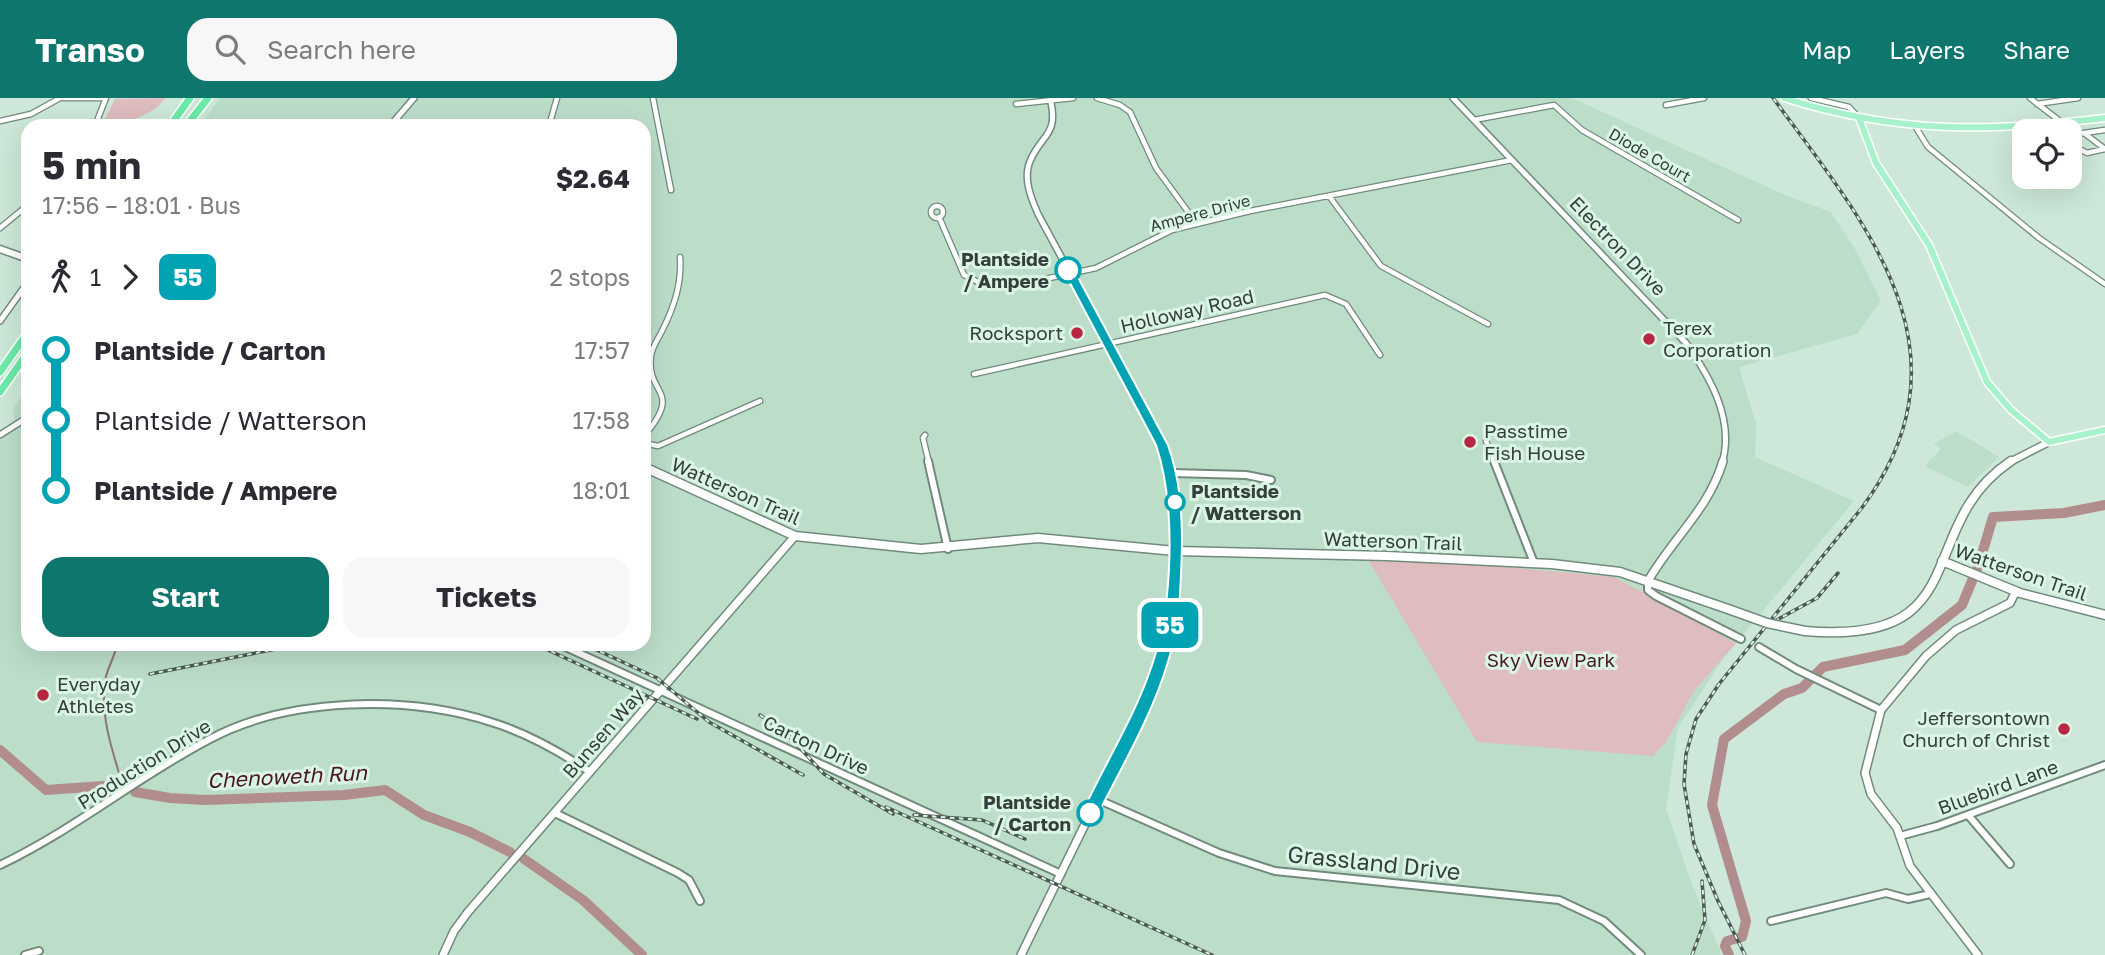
<!DOCTYPE html>
<html lang="en">
<head>
<meta charset="utf-8">
<style>
	:root { --surface:#fff; --page:#f7f7f7; --text:#2b2b33; --muted:#7c7c81; --accent:#0f766e }
	body { margin:0; font-family:"Golos Text",sans-serif; background:var(--page); color:var(--text); height:100vh; display:flex; flex-direction:column; font-size:26px; white-space:nowrap }
	* { box-sizing:border-box; margin:0 }
	p { font-size:23px; color:var(--muted) }
	.icon { flex:none; width:38px; height:38px; fill:none; stroke:currentColor; stroke-width:2; stroke-linecap:round; stroke-linejoin:round }
	.map { position:relative; flex:1; overflow:hidden }
	.panel { position:absolute; left:21px; top:21px; width:630px; height:532px; display:flex; flex-direction:column; background:var(--surface); border-radius:21px; box-shadow:0 7px 28px #0002 }
	.panel>* { flex:none }
	.badge { padding:0 14px; border-radius:10px; font-size:24px; line-height:46px }
	.buttons { position:absolute; left:2012px; top:21px; display:grid; gap:14px }
	.buttons a { display:grid; place-items:center; width:70px; height:70px; border-radius:14px; background:var(--surface); box-shadow:0 7px 28px #0002; font-size:35px }
	.map>.badge { position:absolute; translate:-50% -50%; box-shadow:0 0 0 4px #fff }
	.legs { display:flex; align-items:center; gap:10px; height:77px; padding:0 21px; font-size:23px }
	.legs p { margin-inline-start:auto }
	.overview { display:flex; align-items:center; justify-content:space-between; height:119px; padding:0 21px }
	h1 { font-size:38px; font-weight:700; line-height:52px }
	.action { display:flex; gap:14px; margin-top:auto; padding:14px 21px }
	.action a { flex:1; height:80px; border-radius:21px; background:var(--accent); color:#fff; font-size:28px; font-weight:700; line-height:80px; text-align:center }
	.action a+a { background:var(--page); color:var(--text) }
	ul { padding:0 21px; list-style:none }
	li { display:flex; align-items:center; gap:24px; height:70px; font-size:26px }
	li i { display:grid; place-items:center; width:10px; height:100%; margin:0 9px; background:currentColor }
	li i::after { content:''; width:18px; height:18px; margin:-9px; border:5px solid; border-radius:50%; background:var(--surface) }
	li p { margin-inline-start:auto }
	li:first-child i { background:linear-gradient(#0000 50%,currentColor 0) }
	li:last-child i { background:linear-gradient(currentColor 50%,#0000 0) }
	header { display:flex; align-items:center; gap:42px; box-sizing:border-box; height:98px; padding:0 35px; background:var(--accent); color:#fff }
	header strong { font-size:33px }
	nav { display:flex; gap:38px; margin-inline-start:auto; font-size:24px }
	.search { width:490px; height:63px; background:var(--page); display:flex; align-items:center; gap:18px; box-sizing:border-box; padding:0 24px; border-radius:21px; color:var(--muted); font-size:26px }
	.map>svg:first-child { display:block }
	.built { fill:#bcdec9 }
	.green { fill:#dfbcbd }
	.lines { fill:none; stroke-linecap:round; stroke-linejoin:round }
	.stream { stroke:#8c7674; stroke-width:2 }
	.river { stroke:#b28d8e; stroke-width:10 }
	.minor-far1-casing { stroke:#718a7b; stroke-width:7 }
	.minor-casing { stroke:#718a7b; stroke-width:10 }
	.tertiary-far1-casing { stroke:#718a7b; stroke-width:8 }
	.tertiary-casing { stroke:#718a7b; stroke-width:10 }
	.secondary-far1-casing { stroke:#718a7b; stroke-width:9 }
	.secondary-casing { stroke:#718a7b; stroke-width:11 }
	.primary-casing { stroke:#fff; stroke-width:9 }
	.motorway-casing { stroke:#fff; stroke-width:10 }
	.minor-far1 { stroke:#fff; stroke-width:4.5 }
	.minor { stroke:#fff; stroke-width:6 }
	.tertiary-far1 { stroke:#fff; stroke-width:5 }
	.tertiary { stroke:#fff; stroke-width:7 }
	.secondary-far1 { stroke:#fff; stroke-width:6 }
	.secondary { stroke:#fff; stroke-width:8 }
	.primary { stroke:#a7f2cb; stroke-width:6 }
	.motorway { stroke:#6ceaa9; stroke-width:7 }
	.rail-casing { stroke:#4c5951; stroke-width:3.5 }
	.rail { stroke:#daf5e5; stroke-width:2; stroke-dasharray:4.5; stroke-linecap:butt }
	.secondary-bridge-casing { stroke:#718a7b; stroke-width:11; stroke-linecap:butt }
	.secondary-bridge { stroke:#fff; stroke-width:8 }
	.line-1 { fill:#00a3b4; stroke:#fff; stroke-width:2 }
	.stop-1-dot { fill:#fff; stroke:#00a3b4; stroke-width:3.5 }
	.poi-dot { fill:#b82641; stroke:#daf5e5; stroke-width:2.5 }
	.labels { text-anchor:middle; stroke-width:6; stroke-linejoin:round; paint-order:stroke }
	.far-street-label { font-size:16px; fill:#354039; stroke:#daf5e5 }
	.street-label { font-size:19px; fill:#354039; stroke:#daf5e5 }
	.stop-label { font-size:19px; font-weight:bold; fill:#354039; stroke:#daf5e5; text-anchor:end }
	.poi-label { font-size:19px; fill:#354039; stroke:#daf5e5; text-anchor:start }
	.park-label { font-size:19px; fill:#4c1a20; stroke:#daf5e5 }
	.water-label { font-size:21px; font-style:italic; fill:#49171d; stroke:#daf5e5 }
	.near-street-label { font-size:23px; fill:#354039; stroke:#daf5e5 }
</style>
</head>
<body>
<header>
<strong>Transo</strong>
<div class="search"><svg class="icon" aria-label="search" viewBox="0 0 24 24"><circle cx="10" cy="10" r="6"/><path d="M15 15l6 6"/></svg>Search here</div>
<nav><a>Map</a><a>Layers</a><a>Share</a></nav>
</header>
<div class="map">
<svg width="2105" height="857" viewBox="0 0 2105 857">
	<rect width="100%" height="100%" fill="#cde8d8"/>
	<path class="built" d="M220 0H1572L1785 97 1831 114 1855 151 1881 203 1857 236 1739 269 1756 326 1755 359 1854 403 1723 561 1678 630 1666 711 1693 789 1722 857H0V343L15 326 13 311 28 288V546H644V28H200Z
		M1956 333 1999 359 1968 389 1924 368 1941 351 1934 346Z"/>
	<path class="green" d="M165 0C152 20 124 24 102 27L115 1Z
		M1369 463 1482 467 1614 479 1736 545 1694 593 1666 644 1653 658 1477 644Z"/>
	<g class="lines">
		<path class="stream" d="M117 546C115 559 107 570 105 583 100 619 113 655 123 688"/>
		<path class="river" d="M0 652 46 692 117 687 127 690
			M135 694 170 700 205 702 344 697 385 692 424 717 470 734 510 754
			M524 761 583 802 642 857
			M1729 857 1725 848 1727 843 1742 839 1746 823 1712 707 1724 641 1784 596 1802 590 1823 569 1905 552 1962 507 1979 466 1993 419 2064 415 2105 407"/>
		<defs>
			<path id="minor-far1" d="M63 0H102
				M653 0 671 92
				M1097 0 1120 7 1130 14 1156 70 1197 126
				M1811 0 1849 9 1859 20
				M2030 0 2069 30
				M1016 6 1073 0
				M2037 6 2078 0
				M1666 7 1704 0
				M1474 22 1554 7 1582 32 1738 122
				M0 23 31 16 60 0
				M95 28 106 0
				M549 28 557 0
				M1915 28 1928 49 2039 140 2105 186
				M2084 35 2105 51
				M2070 37 2105 32
				M2070 46 2087 55 2105 51
				M1329 98 1381 168 1488 226
				M931 114a6 6 0 1 1 12 0a6 6 0 1 1-12 0Z
				M939 119 964 177 984 187 1008 189 1096 170 1172 132 1250 113 1512 62
				M0 130 28 107
				M974 276 1325 197 1346 206 1380 257
				M925 337 923 340 929 365
				M644 338C684 291 646 298 651 258 652 249 658 241 662 233 674 209 682 186 680 159
				M1486 343 1495 365
				M644 345 658 348 760 303"/>
			<path id="minor" d="M928 363 948 451
				M1494 363 1534 465
				M1172 375 1246 377 1271 382
				M1648 483V492L1656 498 1741 541
				M559 546 1061 776
				M1759 549 1796 571 1881 612
				M1097 701 1219 755 1275 773 1559 802 1604 823 1641 857
				M555 715 678 775 689 782 700 803
				M1968 717 2010 766
				M1900 738 1937 728 2105 667
				M0 767C74 732 137 679 210 641 289 599 407 597 491 624 527 635 559 653 590 674
				M1771 823 1886 795 1908 801 1930 796
				M25 857 39 853"/>
			<path id="tertiary-far1" d="M1050 0C1059 37 1043 35 1031 61 1022 79 1031 100 1038 116L1158 338 1168 365
				M1453 0 1686 245C1710 279 1735 322 1722 365
				M390 28 414 0
				M0 223 28 184
				M0 337 28 319"/>
			<path id="tertiary" d="M1648 483C1672 441 1709 411 1723 363
				M443 857 454 833 468 814 795 438
				M1021 857 1156 581C1174 519 1184 426 1168 363
				M1978 857 1910 768 1897 730 1871 696 1865 675 1881 612 1926 558 1956 532 2010 505 2016 493"/>
			<path id="secondary-far1" d="M0 151 28 161
				M2008 365 2049 344"/>
			<path id="secondary" d="M644 369 795 438 921 451 1038 440 1175 453 1387 458 1552 466 1620 474 1728 511
				M1942 463 2020 495 2105 517
				M1805 533C1979 548 1912 429 2011 363"/>
			<path id="primary" d="M1784 0C1896 36 1989 34 2105 20
				M1859 20 1876 65 1929 147 1987 284 2011 312 2049 344 2105 332"/>
			<path id="motorway" d="M170 28 190 0
				M186 28 208 0
				M0 274 28 234
				M0 294 28 254"/>
		</defs>
		<use href="#minor-far1" class="minor-far1-casing"/>
		<use href="#minor" class="minor-casing"/>
		<use href="#tertiary-far1" class="tertiary-far1-casing"/>
		<use href="#tertiary" class="tertiary-casing"/>
		<use href="#secondary-far1" class="secondary-far1-casing"/>
		<use href="#secondary" class="secondary-casing"/>
		<use href="#primary" class="primary-casing"/>
		<use href="#motorway" class="motorway-casing"/>
		<use href="#minor-far1" class="minor-far1"/>
		<use href="#minor" class="minor"/>
		<use href="#tertiary-far1" class="tertiary-far1"/>
		<use href="#tertiary" class="tertiary"/>
		<use href="#secondary-far1" class="secondary-far1"/>
		<use href="#secondary" class="secondary"/>
		<use href="#primary" class="primary"/>
		<use href="#motorway" class="motorway"/>
		<defs>
			<path id="rail" d="M1775 523 1817 500 1838 475
				M535 546 697 621
				M584 546 657 580 709 624 803 677
				M150 576 301 546
				M760 617 788 637 824 676 893 716
				M886 709 1212 857
				M914 717 982 722 1025 741
				M1692 857 1705 822 1702 783
				M1745 857 1718 803 1694 746 1684 686 1686 656 1696 621 1719 586 1861 411C1978 254 1867 128 1773 0"/>
		</defs>
		<use href="#rail" class="rail-casing"/>
		<use href="#rail" class="rail"/>
		<defs>
			<path id="secondary-bridge" d="M1728 511 1767 525 1805 533"/>
		</defs>
		<use href="#secondary-bridge" class="secondary-bridge-casing"/>
		<use href="#secondary-bridge" class="secondary-bridge"/>
	</g>
	<path class="line-1" d="M1068 168 1074 172 1168 347C1180 381 1182 412 1182 447 1181 487 1180 527 1168 564 1152 618 1121 670 1096 720L1090 722 1085 720 1082 715C1105 665 1136 617 1153 564 1173 504 1176 407 1156 347L1063 172Z"/>
	<g class="stop-1-dot">
		<circle cx="1068" cy="172" r="12"/>
		<circle cx="1175" cy="404" r="9"/>
		<circle cx="1090" cy="715" r="12"/>
	</g>
	<g class="poi-dot">
		<circle cx="1077" cy="235" r="7"/>
		<circle cx="1649" cy="241" r="7"/>
		<circle cx="1470" cy="344" r="7"/>
		<circle cx="43" cy="597" r="7"/>
		<circle cx="2064" cy="631" r="7"/>
	</g>
	<g class="labels">
		<g class="far-street-label">
			<text transform="translate(1650 57) rotate(30)" y="6">Diode Court</text>
			<text transform="translate(1200 115) rotate(-15)" y="6">Ampere Drive</text>
		</g>
		<g class="street-label">
			<text transform="translate(1618 148) rotate(46)" y="7">Electron Drive</text>
			<text transform="translate(1187 213) rotate(-13)" y="7">Holloway Road</text>
			<text transform="translate(736 393) rotate(24)" y="7">Watterson Trail</text>
			<text transform="translate(1393 443) rotate(2)" y="7">Watterson Trail</text>
			<text transform="translate(2021 474) rotate(19)" y="7">Watterson Trail</text>
			<text transform="translate(603 635) rotate(-49)" y="7">Bunsen Way</text>
			<text transform="translate(816 647) rotate(25)" y="7">Carton Drive</text>
			<text transform="translate(144 666) rotate(-32)" y="7">Production Drive</text>
			<text transform="translate(1998 689) rotate(-20)" y="7">Bluebird Lane</text>
		</g>
		<g class="stop-label">
			<text x="1049" y="168">Plantside<tspan x="1049" dy="22">/ Ampere</tspan></text>
			<text x="1191" y="400" text-anchor="start">Plantside<tspan x="1191" dy="22">/ Watterson</tspan></text>
			<text x="1071" y="711">Plantside<tspan x="1071" dy="22">/ Carton</tspan></text>
		</g>
		<g class="poi-label">
			<text x="1663" y="237">Terex<tspan x="1663" dy="22">Corporation</tspan></text>
			<text x="1063" y="242" text-anchor="end">Rocksport</text>
			<text x="1484" y="340">Passtime<tspan x="1484" dy="22">Fish House</tspan></text>
			<text x="57" y="593">Everyday<tspan x="57" dy="22">Athletes</tspan></text>
			<text x="2050" y="627" text-anchor="end">Jeffersontown<tspan x="2050" dy="22">Church of Christ</tspan></text>
		</g>
		<g class="park-label">
			<text x="1551" y="569">Sky View Park</text>
		</g>
		<g class="water-label">
			<text transform="translate(287 679) rotate(-3)" y="7">Chenoweth Run</text>
		</g>
		<g class="near-street-label">
			<text transform="translate(1374 765) rotate(6)" y="8">Grassland Drive</text>
		</g>
	</g>
</svg>
<div class="buttons">
<a><svg class="icon" aria-label="locate" viewBox="0 0 24 24"><circle cx="12" cy="12" r="6"/><path d="M12 2v4M12 18v4M2 12h4M18 12h4"/></svg></a>
</div>
<b class="badge" style="left:1170px;top:527px;background:#00a3b4;color:#fff">55</b>
<section class="panel">
<div class="overview"><div><h1>5 min</h1><p>17:56 – 18:01 · Bus</p></div><b>$2.64</b></div>
<div class="legs"><svg class="icon" aria-label="walk" viewBox="0 0 24 24"><circle cx="13" cy="4" r="2"/><path d="M13 8l-2 6 4 7M11 14l-3 7M7 12l3-4h3l4 4"/></svg>1<svg class="icon" aria-label="forward" viewBox="0 0 24 24"><path d="M9 5l7 7-7 7"/></svg><b class="badge" style="background:#00a3b4;color:#fff">55</b><p>2 stops</p></div>
<ul>
<li><i style="color:#00a3b4"></i><b>Plantside / Carton</b><p>17:57</p></li>
<li><i style="color:#00a3b4"></i><span>Plantside / Watterson</span><p>17:58</p></li>
<li><i style="color:#00a3b4"></i><b>Plantside / Ampere</b><p>18:01</p></li>
</ul>
<div class="action"><a>Start</a><a>Tickets</a></div>
</section>
</div>
</body>
</html>
